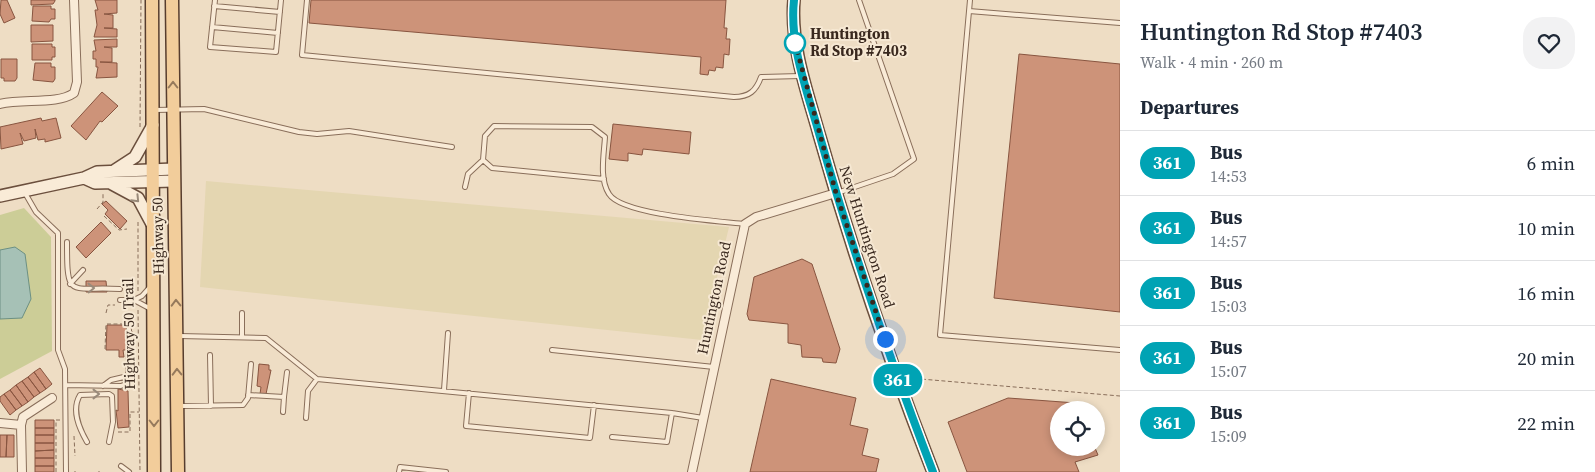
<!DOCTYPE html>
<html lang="en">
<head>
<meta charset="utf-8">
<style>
	:root { --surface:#fff; --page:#f2f2f3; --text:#1f2937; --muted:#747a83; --line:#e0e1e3 }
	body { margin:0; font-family:"Source Serif 4",serif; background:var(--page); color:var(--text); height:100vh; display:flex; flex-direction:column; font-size:19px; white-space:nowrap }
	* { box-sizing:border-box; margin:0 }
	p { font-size:16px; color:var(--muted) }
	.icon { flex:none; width:28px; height:28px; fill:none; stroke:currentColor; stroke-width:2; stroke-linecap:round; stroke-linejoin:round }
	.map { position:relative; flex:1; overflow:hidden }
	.panel { display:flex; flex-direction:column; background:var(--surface); width:475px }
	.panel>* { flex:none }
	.badge { padding:0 10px; border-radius:16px; font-size:18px; line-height:32px }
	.tools { position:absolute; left:1050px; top:401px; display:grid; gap:10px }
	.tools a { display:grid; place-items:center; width:55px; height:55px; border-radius:50%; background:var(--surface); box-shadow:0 2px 8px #0003; font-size:25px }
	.you { position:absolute; width:25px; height:25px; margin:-12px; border:4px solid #fff; border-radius:50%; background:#1a73e8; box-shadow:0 0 0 8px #1a73e833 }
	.map>.badge { position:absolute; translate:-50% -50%; box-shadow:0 0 0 2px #fff }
	h2 { padding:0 20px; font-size:19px; line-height:45px }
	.round { display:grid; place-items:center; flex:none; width:52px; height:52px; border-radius:20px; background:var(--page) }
	.headline { display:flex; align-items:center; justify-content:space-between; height:85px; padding:0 20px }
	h1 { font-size:24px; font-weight:600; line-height:38px }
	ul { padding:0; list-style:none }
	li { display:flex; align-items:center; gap:15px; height:65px; padding:0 20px; border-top:1px solid var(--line) }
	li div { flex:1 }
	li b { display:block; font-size:19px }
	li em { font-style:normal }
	li .badge { min-width:55px; font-weight:700; text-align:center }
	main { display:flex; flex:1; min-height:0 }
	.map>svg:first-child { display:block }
	.farmland { fill:#e4d6b1 }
	.green { fill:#cccd97 }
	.water { fill:#a6c1b6; stroke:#6c9083 }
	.building { fill:#cd9379; stroke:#885540 }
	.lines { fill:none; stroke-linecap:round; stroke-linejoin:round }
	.lane-casing { stroke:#896e5a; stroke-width:6 }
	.street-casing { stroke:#896e5a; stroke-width:10 }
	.secondary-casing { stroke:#6b4f3d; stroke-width:14 }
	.primary-casing { stroke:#573d2e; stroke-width:15 }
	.path { stroke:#896e5a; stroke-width:1; stroke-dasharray:4 2.5; stroke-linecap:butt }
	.lane { stroke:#f9ebd7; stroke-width:4 }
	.street { stroke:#f9ebd7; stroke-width:8 }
	.secondary { stroke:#f9ebd7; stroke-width:11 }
	.primary { stroke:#f2cd9b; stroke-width:12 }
	.oneway { stroke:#967a5c }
	.oneway2 { stroke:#998a7a }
	.line-casing { stroke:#fff; stroke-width:11 }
	.line { stroke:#00a3b4; stroke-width:8 }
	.walk { stroke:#39281e; stroke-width:5; stroke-dasharray:0 9 }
	.stop-dot { fill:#fff; stroke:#00a3b4; stroke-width:2.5 }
	.labels { text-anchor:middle; stroke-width:4; stroke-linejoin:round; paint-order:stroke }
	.stop-label { font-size:15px; font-weight:bold; fill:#39281e; stroke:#f6e8d3; text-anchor:start }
	.street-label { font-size:15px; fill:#39281e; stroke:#f6e8d3 }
</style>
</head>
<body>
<main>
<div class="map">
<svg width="1120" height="472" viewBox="0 0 1120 472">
	<rect width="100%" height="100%" fill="#eeddc4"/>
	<path class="farmland" d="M206 181 729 227 702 340 200 287Z"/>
	<path class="green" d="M24 208 51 237 52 351 0 379V215Z"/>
	<path class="water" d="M15 247 25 254 31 299 22 318 0 319V250Z"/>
	<path class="building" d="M1 0H7L15 18 4 23 0 14Z
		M31 0H55V1L53 4 31 5Z
		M95 0H117V13L104 14 113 15V28H104L117 29V37H94L97 25 95 10H98Z
		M311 0H726L724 28H727L726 39H730L729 55 724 54 723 68 716 67 715 71 709 70 708 75 700 74 701 57 309 23Z
		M33 6H51V9H55V19H51L49 22 32 21Z
		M31 25H53V41L31 42Z
		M117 39V47H104L112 48V62H100L117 63V77L96 78 98 67H96V59H93V51H96L94 40Z
		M32 44H52V47H55V57H52V60H32Z
		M1019 54 1120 64V312L994 298Z
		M1 59H17V78L15 81H4V78H1Z
		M35 63H51V67H55V79L53 82 33 80Z
		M102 92 118 106 102 122 100 121 86 140 71 126Z
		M41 118 42 121 56 118 61 138 45 142V139L38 140 35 129 36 138 24 141 20 133 23 144 1 149 0 127Z
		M613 124 691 132 689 154 643 149 642 155 628 153V161L609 159Z
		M106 201 127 221 120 229 105 214 108 210 102 204Z
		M101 222 111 233 86 258 76 247Z
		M802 259 812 264 840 349 836 363 823 362 822 358 802 357 801 345 788 343V324L749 320 747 314 754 277Z
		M86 281H106L107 292H86Z
		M107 325H127V332L132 331V343H127V350H123L124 357H119V350H106Z
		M259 364 269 365V370H271L266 394H260L261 387 257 386Z
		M40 368 52 384 46 389 34 372Z
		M34 372 46 389 40 393 28 377Z
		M28 377 40 393 34 397 22 381Z
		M771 379 856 398 850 425 868 429 862 455 879 459 876 472H750Z
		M22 381 34 397 28 402 16 385Z
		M16 385 28 402 22 406 10 390Z
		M118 389 128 391 129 427 118 428 116 410 118 411Z
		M10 390 22 406 16 410 4 394Z
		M4 394 16 410 10 415 0 401V397Z
		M1008 398 1076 403 1079 410H1059V448H1095L1098 455 1075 462 1079 472H967L948 422Z
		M35 420H54V428H35Z
		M35 428H54V435H35Z
		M0 435H7L6 457H0Z
		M7 435H14V457H6Z
		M35 435H54V443H35Z
		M35 443H54V450L35 451Z
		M54 450V458H35V451Z
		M35 458H54V466H35Z
		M35 466H54V472H35Z"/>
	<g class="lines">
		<defs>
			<path id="lane" d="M215 0 210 47 276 52 281 0
				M307 0 302 55 734 97C749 97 756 91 761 77L800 76
				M970 0 940 335 1120 350
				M214 6 280 12
				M969 11 1120 23
				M212 27 278 33
				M155 110 204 109 299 132 317 134 349 131 452 147
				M604 179 492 168 483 160 485 136 494 126 592 127 605 137C604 154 599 179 609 194 622 215 718 221 745 224
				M465 187 468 174 483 160
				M25 193 36 212 58 233V350L65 369 66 472
				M837 193 893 174 914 159 859 0
				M67 242C67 301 69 286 120 289
				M70 284 83 270
				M120 300H134L149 308
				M134 300 142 296 150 287
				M128 318 129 331
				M180 336 266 338 317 379 672 413 703 418
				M242 337V313
				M552 350 714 367
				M210 355 211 406
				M66 385 121 386 126 384 128 379 129 343
				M103 386 111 380 128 376
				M444 390 448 333
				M469 393 466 426 590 438 594 405
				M248 395 284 397 283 412
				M284 397 287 372
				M180 406 243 405 248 398 251 364
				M306 418 308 391 317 379
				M612 437 667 442 672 413
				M87 442C79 428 71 410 80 395L109 394 112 396 113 422 109 442
				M121 466 129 472
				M399 472 400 467 446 472"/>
			<path id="street" d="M0 104C22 98 57 105 74 93L77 82 74 0
				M0 423 21 425 22 472
				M21 425 23 417 52 398
				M692 472 745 224 756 217 836 193"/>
			<path id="secondary" d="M794 0C790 45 807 91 819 134 851 248 890 362 933 472
				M115 170 135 157 153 125
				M84 178 95 183 174 181
				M112 184 138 198 153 226
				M0 196 84 178 97 172 174 169"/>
			<path id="primary" d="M152 0 154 472
				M172 0 178 472"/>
		</defs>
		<use href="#lane" class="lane-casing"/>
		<use href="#street" class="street-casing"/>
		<use href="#secondary" class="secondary-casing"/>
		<use href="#primary" class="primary-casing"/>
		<path class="path" d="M140 127 141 0
			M97 209 103 202V194
			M104 216 119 230 127 229
			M138 291V220
			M138 310 140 472
			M106 313 108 305H115
			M105 349 106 324H122
			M909 378 1120 396
			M118 432H130V412H139
			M74 436 75 456
			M75 471V472
			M99 471V472
			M56 472V420H60"/>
		<use href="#lane" class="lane"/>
		<use href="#street" class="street"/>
		<use href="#secondary" class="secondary"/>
		<use href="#primary" class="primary"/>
	</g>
	<defs><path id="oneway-chevron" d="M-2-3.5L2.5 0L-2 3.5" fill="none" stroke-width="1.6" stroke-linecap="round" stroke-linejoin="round" transform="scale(1.25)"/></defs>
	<g class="oneway">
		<use href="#oneway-chevron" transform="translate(173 85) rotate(-90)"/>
		<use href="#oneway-chevron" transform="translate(176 303) rotate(-91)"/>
		<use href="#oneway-chevron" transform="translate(177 372) rotate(-91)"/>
		<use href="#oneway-chevron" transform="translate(154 423) rotate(90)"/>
	</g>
	<g class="oneway2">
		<use href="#oneway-chevron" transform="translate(136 199) rotate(46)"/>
		<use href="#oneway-chevron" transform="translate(91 288) rotate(-1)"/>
		<use href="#oneway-chevron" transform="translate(96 394)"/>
	</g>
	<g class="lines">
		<defs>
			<path id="line" d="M794 0C789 46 808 93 820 137 852 250 891 362 933 472"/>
		</defs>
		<use href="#line" class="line-casing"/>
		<use href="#line" class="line"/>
		<path class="walk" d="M795 43 794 39 836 193 885 339"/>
	</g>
	<circle class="stop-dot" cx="795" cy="43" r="10"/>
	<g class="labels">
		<g class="stop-label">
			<text x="810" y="39">Huntington<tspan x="810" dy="17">Rd Stop #7403</tspan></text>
		</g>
		<g class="street-label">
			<text transform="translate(158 236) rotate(-91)" y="5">Highway 50</text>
			<text transform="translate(867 237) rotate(72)" y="5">New Huntington Road</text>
			<text transform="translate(714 298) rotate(-78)" y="5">Huntington Road</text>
			<text transform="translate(129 334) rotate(-91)" y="5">Highway 50 Trail</text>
		</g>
	</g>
</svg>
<div class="tools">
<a><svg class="icon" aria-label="locate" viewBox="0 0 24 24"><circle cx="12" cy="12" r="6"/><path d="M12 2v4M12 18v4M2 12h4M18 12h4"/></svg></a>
</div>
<div class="you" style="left:885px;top:339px"></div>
<b class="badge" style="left:898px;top:380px;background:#00a3b4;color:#fff">361</b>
</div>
<section class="panel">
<div class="headline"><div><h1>Huntington Rd Stop #7403</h1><p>Walk · 4 min · 260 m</p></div><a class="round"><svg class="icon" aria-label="heart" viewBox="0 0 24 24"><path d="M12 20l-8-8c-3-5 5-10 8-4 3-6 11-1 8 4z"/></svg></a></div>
<h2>Departures</h2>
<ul>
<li><span class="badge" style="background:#00a3b4;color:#fff">361</span><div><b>Bus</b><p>14:53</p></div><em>6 min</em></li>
<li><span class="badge" style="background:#00a3b4;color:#fff">361</span><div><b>Bus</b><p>14:57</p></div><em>10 min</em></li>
<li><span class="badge" style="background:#00a3b4;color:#fff">361</span><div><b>Bus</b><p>15:03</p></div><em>16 min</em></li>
<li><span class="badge" style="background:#00a3b4;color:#fff">361</span><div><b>Bus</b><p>15:07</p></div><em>20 min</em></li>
<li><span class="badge" style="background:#00a3b4;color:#fff">361</span><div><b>Bus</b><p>15:09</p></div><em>22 min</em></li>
</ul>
</section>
</main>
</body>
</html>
